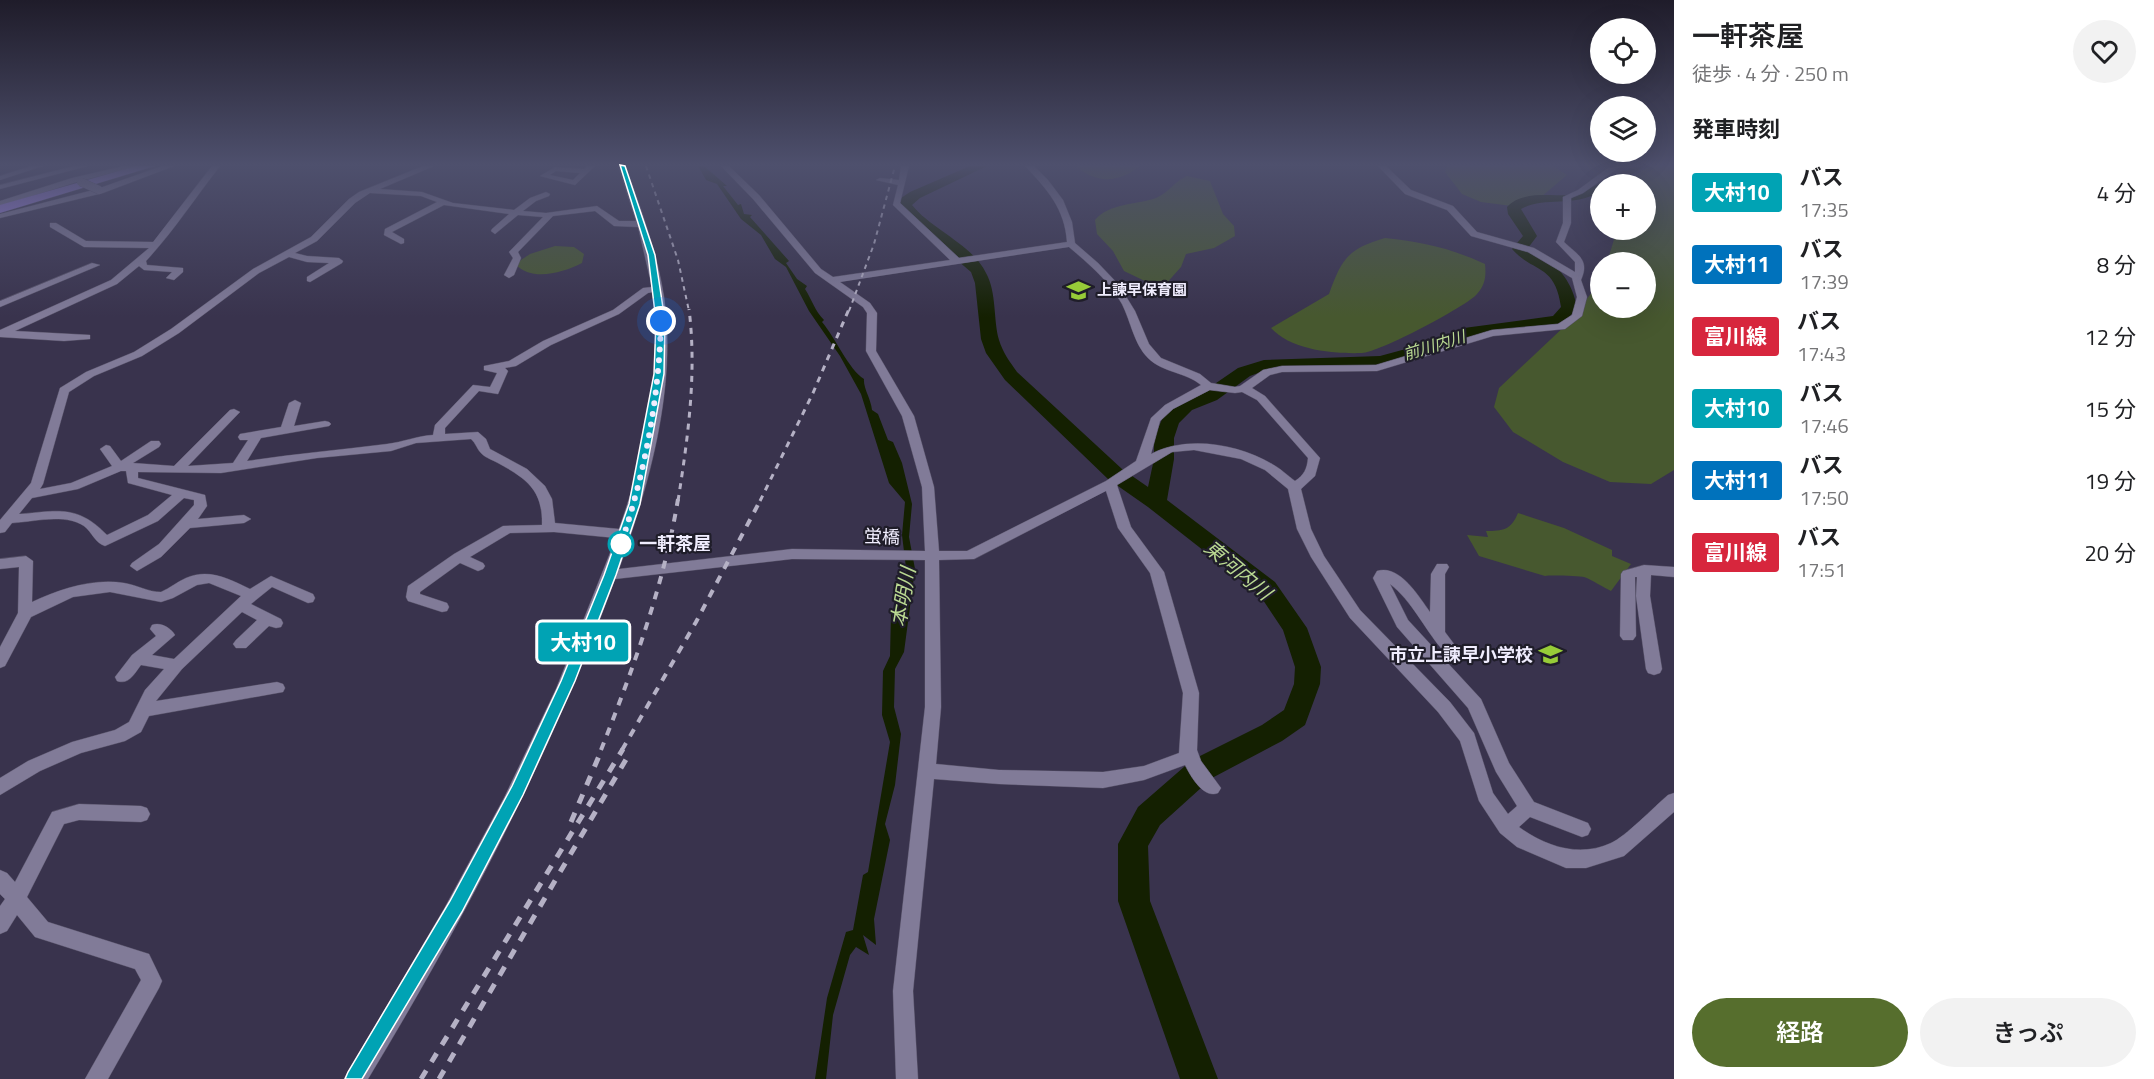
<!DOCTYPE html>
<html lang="ja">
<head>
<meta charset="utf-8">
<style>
	:root { --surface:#fff; --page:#f2f2f2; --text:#202124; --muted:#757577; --accent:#566e2d }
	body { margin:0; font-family:"Titillium Web","Noto Sans JP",sans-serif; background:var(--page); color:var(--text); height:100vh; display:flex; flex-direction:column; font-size:22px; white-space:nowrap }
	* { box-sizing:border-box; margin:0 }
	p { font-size:20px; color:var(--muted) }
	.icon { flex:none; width:33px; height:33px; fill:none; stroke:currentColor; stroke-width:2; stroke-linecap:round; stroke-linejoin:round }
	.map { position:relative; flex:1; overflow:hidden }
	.drawer { display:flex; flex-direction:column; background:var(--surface); width:480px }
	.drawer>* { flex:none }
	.badge { padding:0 12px; border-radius:4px; font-size:21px; line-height:39px }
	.buttons { position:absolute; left:1590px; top:18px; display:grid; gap:12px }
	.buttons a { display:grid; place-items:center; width:66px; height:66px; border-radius:50%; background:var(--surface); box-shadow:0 6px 24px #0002; font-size:30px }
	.you { position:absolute; width:30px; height:30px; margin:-15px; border:4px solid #fff; border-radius:50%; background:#1a73e8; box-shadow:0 0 0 9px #1a73e833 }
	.map>.badge { position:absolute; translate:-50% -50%; box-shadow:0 0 0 3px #fff }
	h2 { padding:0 18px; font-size:22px; line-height:54px }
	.round { display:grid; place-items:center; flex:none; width:63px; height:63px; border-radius:32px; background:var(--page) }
	.headline { display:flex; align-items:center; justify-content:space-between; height:102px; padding:0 18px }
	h1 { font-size:28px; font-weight:600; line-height:45px }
	.action { display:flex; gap:12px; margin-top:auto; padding:12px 18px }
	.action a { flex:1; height:69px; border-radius:36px; background:var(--accent); color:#fff; font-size:24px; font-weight:600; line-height:69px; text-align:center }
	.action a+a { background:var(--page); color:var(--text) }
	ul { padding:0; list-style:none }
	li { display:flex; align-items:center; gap:18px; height:72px; padding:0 18px }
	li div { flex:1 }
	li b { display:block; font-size:22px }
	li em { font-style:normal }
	li .badge { min-width:66px; font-weight:700; text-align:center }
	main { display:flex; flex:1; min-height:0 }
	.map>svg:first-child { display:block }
	.green { fill:#47582f }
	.water { fill:#142001 }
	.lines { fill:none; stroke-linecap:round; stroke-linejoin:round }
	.river { fill:#142001; fill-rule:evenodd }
	.minor-casing { stroke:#565167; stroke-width:1 }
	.highway-casing { stroke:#565167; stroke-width:1 }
	.minor { fill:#817b98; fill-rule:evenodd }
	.highway { fill:#a083ea; fill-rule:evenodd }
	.rail-far3 { stroke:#b5b1c5; stroke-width:2; stroke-dasharray:4.5 4.5; stroke-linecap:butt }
	.rail-far2 { stroke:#b5b1c5; stroke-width:3; stroke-dasharray:6 6; stroke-linecap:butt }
	.rail-far1 { stroke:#b5b1c5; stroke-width:4; stroke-dasharray:8 8; stroke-linecap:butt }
	.rail { stroke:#b5b1c5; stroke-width:5; stroke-dasharray:10 10; stroke-linecap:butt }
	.minor-bridge-casing { stroke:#565167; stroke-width:9; stroke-linecap:butt }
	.minor-bridge { stroke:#817b98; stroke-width:8 }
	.line { fill:#00a3b4; stroke:#fff; stroke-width:1.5 }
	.walk { stroke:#f0edfe; stroke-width:6; stroke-dasharray:0 10.8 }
	.stop-dot { fill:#fff; stroke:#00a3b4; stroke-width:3 }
	.labels { text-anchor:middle; stroke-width:4.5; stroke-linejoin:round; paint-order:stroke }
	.far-poi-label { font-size:15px; font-weight:bold; fill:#f0edfe; stroke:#1f1d29; text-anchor:start }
	.far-water-label { font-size:16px; font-style:italic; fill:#bad992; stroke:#1f1d29 }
	.street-label { font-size:18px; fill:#f0edfe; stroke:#1f1d29 }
	.stop-label { font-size:18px; font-weight:bold; fill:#f0edfe; stroke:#1f1d29; text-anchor:start }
	.poi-label { font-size:18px; font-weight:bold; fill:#f0edfe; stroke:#1f1d29; text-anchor:end }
	.water-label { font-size:20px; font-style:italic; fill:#bad992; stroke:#1f1d29 }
</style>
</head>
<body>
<main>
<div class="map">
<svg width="1674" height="1079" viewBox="0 0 1674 1079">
	<rect width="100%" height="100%" fill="#39334d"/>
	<path class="green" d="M1076 166H1140C1119 183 1096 184 1076 166Z
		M1447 166H1553L1567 175 1541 197 1512 206 1481 202 1462 194 1445 172Z
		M1648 166H1674V470L1651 484 1610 482 1563 462 1513 432 1494 407 1499 388 1568 323 1600 282V308H1646V262H1607L1617 230H1646V184H1624Z
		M1187 176 1210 181 1223 214 1234 226 1235 236 1214 248 1186 254 1181 267 1164 286 1149 283 1124 271 1113 251 1097 234 1095 220C1109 203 1136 205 1156 198 1168 193 1175 181 1187 176Z
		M1385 238C1423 242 1450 248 1485 264 1486 275 1486 284 1477 294 1467 306 1378 353 1362 353 1333 354 1291 350 1271 328L1329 294C1342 258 1348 249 1385 238Z
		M555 246 574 247 584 254 582 263C562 273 532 282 515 264L530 254Z
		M1518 513 1564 528 1612 550V556L1631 564 1611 591C1602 587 1593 580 1584 577 1580 576 1550 575 1545 576L1479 556 1467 535 1488 537 1486 531C1503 531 1511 530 1518 513Z"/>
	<path class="water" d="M698 166H704L727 186H723L738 205 741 204 744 214 752 215 750 217 789 261 786 263 797 279 807 286 805 289C812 300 815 311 824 320L822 322C835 337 849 370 864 379 863 388 871 399 872 410L878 414 888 440 893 442 902 463 912 504 909 537 915 569 904 652 895 669 894 707 901 734 895 785 885 824 890 840 874 919 876 945 863 935 869 955 856 947 850 955 833 1015 826 1079H815L827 998 846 932 853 930 863 875 868 872 890 742 882 715 883 671 890 656 891 614 897 612 900 592 907 576 902 535 905 502 889 483 861 394 840 356 809 311 786 267 775 259 761 235 741 219 717 184 706 180Z"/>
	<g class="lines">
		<path class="river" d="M970 166H987L920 198 912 205C932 230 972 244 986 273 997 293 993 319 999 340 1003 353 1010 362 1017 372L1122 469 1148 487 1154 459V438L1163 417 1178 402 1203 392 1238 368 1264 360 1380 356 1428 343 1464 328 1553 316 1561 307C1555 263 1533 273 1512 249L1523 236 1508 214 1507 207C1523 189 1553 198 1574 194 1601 188 1618 166 1646 166L1615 184H1600V192C1571 208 1543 196 1521 209L1537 236 1528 248C1554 261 1572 278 1577 308L1565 322 1541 329 1469 337 1440 351 1380 366 1266 370 1250 376 1217 400 1192 410 1179 423 1174 438V459L1167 500 1275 582 1307 628 1321 667 1320 684 1305 725 1282 741 1212 778 1160 825 1148 846 1150 901 1218 1079H1180L1118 901V844L1138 807 1192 760 1262 725 1284 710 1294 684 1295 667 1283 630 1259 594 1148 507 1108 479 1005 380 986 353 981 339 975 283 971 272 917 226 898 205 901 198 910 192Z"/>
		<defs>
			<path id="minor" d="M31 166H43L0 180V176Z
				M74 166H88L0 189V185Z
				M124 166H138L77 182 0 206V201L72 178Z
				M162 166H174L103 193 0 218V214L97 189Z
				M212 166H220C195 198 173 232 146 261L147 265 183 268V272L174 280 166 278 172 272 144 270 139 266 117 284 15 331 90 335V339L64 341 0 337V330L111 280 149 248 84 247 50 227V223H56L86 241 153 242Z
				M423 166H434L380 189 422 192 453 203 514 210 530 198 546 192 550 194 549 196 536 201 523 211 546 213 597 206 619 221H636L618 166H626C641 209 657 252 664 297 677 388 649 485 619 569L792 549 925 551 922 487 902 416 866 351 867 313 863 307 815 273 753 199 721 166H729L759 195 821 269 833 277 950 260 893 205 898 185 876 180 880 178 899 180 901 166H909L900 203 959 258 1067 242C1065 209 1047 189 1025 166H1034L1048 180 1063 200 1072 222 1075 243 1098 263 1119 285 1135 311 1149 344 1161 358 1200 374 1211 383 1235 387 1240 386 1263 370 1282 366 1376 365 1492 330 1558 324 1572 315 1577 297 1572 278 1528 252 1471 236 1447 210 1405 194 1378 166H1386L1411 190 1453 206 1477 232 1534 248 1575 272V262L1556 242 1563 223V197L1578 190 1608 168 1621 166 1583 193 1571 198V223L1564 242C1578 255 1590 260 1581 280L1587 297 1582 316 1565 329 1493 336 1377 371 1282 372 1270 375 1252 388 1265 396 1320 458 1315 476 1301 489 1311 529 1324 556 1360 610 1450 702 1474 733 1493 793 1508 814 1517 806 1496 772 1468 708 1397 627 1373 578 1377 571C1400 564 1419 597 1430 612L1431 574 1437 564H1447L1449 567 1445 574V632L1454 644 1451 648H1441C1424 628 1412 601 1390 584L1408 620 1481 699 1509 763 1534 802 1588 823 1591 829 1588 835 1582 837 1530 817 1519 827C1545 846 1579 858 1611 843 1625 837 1654 807 1668 795L1674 793V812L1624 856 1586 868H1566L1517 847 1500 833 1479 801 1460 741 1438 712 1350 618 1311 557 1297 529 1288 489 1265 470 1241 459 1194 450 1172 452 1117 485 1131 527 1164 572 1199 693 1197 750 1201 761 1221 788 1218 793C1204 799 1191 777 1185 765L1144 780 1103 788 999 784 934 779 913 991 918 1079H896L893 991 925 707V560L792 559 615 579C551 754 464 920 368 1079H344L444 909 504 798 556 689 616 538 554 532 510 533 470 557 483 563 485 566 483 569 478 571 460 563 420 592V594L447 603 449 607 447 611 442 612 408 601 406 597 408 586 454 554 503 526 542 525C543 490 527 479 498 463 493 460 486 458 482 454 477 450 476 443 471 439L416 443 391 451 317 458 221 473 138 472V478L205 495 207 506 198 519 244 515 251 519 244 523 190 528 161 557 137 571 130 566 132 563 159 544 194 505V500L184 498 158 521 105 546C95 543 92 532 84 526 65 513 33 522 12 523L5 532 0 533V520L31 483 60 388 86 372 134 352 171 329 253 269 311 237 349 199 359 192ZM370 193 421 196 437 202 385 229 384 235 401 244 404 243V239L392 232 444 205 509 214 492 229 491 231 495 234 518 215 543 217 509 252 513 258 504 275 509 278 514 275 521 258 518 252 553 216 595 211 614 226 638 227 652 287 643 288 613 310 543 341 509 361 484 366V370L497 373 490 387 473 385 435 425 433 435C417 436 403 442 387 444 340 450 293 454 247 461L261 438 329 426 331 424 329 422 325 421 294 426 301 403 295 400 289 403 281 427 240 434 238 437 240 440H248L233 463 188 466 238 414 240 412 234 409 230 410 174 466 133 463 159 447 161 444 159 441H151L121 461 110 446 106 445 100 449 112 466 71 483 40 489 43 484 69 392 94 376 142 356 179 333 259 273 289 257 307 262 329 263 307 277V281L310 282 342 263 343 261 339 258 307 256 295 253 317 241 355 203ZM1069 247C1089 264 1109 281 1122 304 1131 322 1134 344 1148 358 1163 373 1186 372 1201 385L1165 405 1151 418 1136 461 1106 481 967 551H939L934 487 914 416 876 351 877 313 870 303 840 282ZM653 292C665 371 645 455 619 529L555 523 552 499 545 486 527 469 490 449 486 439 478 432 445 434V428L479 391 498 394 508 371 505 368 516 366 551 345 619 314 648 293ZM1210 390 1235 393 1242 392 1257 400 1308 458C1307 469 1304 475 1295 481 1288 476 1280 468 1272 464 1238 444 1187 435 1151 454L1160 421 1173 409ZM121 471H126L128 483 172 495 148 515 107 535C77 504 58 511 19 514L32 498 78 489ZM1106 491 1118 528 1150 573 1183 693 1179 753 1144 766 1103 772 999 770 936 764 941 707 939 560 974 559Z
				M587 166H595L575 185 540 176 555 167 584 169ZM556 171 580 173 573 180 550 175Z
				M92 263 100 265 0 307V301Z
				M26 556 33 561 32 602C60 589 93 578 124 583 137 585 148 592 161 592 170 588 177 582 186 578 209 568 229 579 250 589L271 576 313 594 315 598 313 602 308 603 272 587 251 604 281 619 283 623 281 627 276 628 269 626 246 648H236L233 644 236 640 257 620 242 612 182 669 156 701 277 682 283 684 285 688 283 692 149 716 141 732 125 741 81 753 40 771 0 795V778L28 761 72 742 115 730 129 722 145 690 164 669 141 665C134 674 129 685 117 681L115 677 132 655 156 636 150 629 152 625C160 622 170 627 175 635L152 655 174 659 241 596 209 583 197 585 173 598 161 602 110 592 73 597 31 617 5 666 0 668V647L18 613 19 567 0 569V559Z
				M1644 565 1674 567V577L1651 575 1650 596 1662 669 1660 673 1654 675 1648 673 1646 669 1636 596 1637 577H1635L1636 636 1633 640H1623L1620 636 1621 574 1623 571Z
				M79 804 141 806 147 808 150 814 147 820 141 822 79 820 64 824 27 897 48 922 149 954 162 981 159 988 108 1079H85L141 980 135 969 35 937 17 915 7 931 0 934V906L5 899 0 894V870L7 873 15 882 52 812Z"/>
			<path id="highway" d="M136 166H155L0 213V205Z"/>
		</defs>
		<use href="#minor" class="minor-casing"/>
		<use href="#highway" class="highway-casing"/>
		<use href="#minor" class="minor"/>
		<use href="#highway" class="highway"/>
		<path class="rail-far3" d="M646 166 678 260 689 311
			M849 311 874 244 895 166"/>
		<path class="rail-far2" d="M678 501C688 437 697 373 689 309
			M760 501 813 393 849 309"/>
		<path class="rail-far1" d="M601 750C633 669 664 585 678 499
			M622 750 696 622 761 499"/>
		<path class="rail" d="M571 822 602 749
			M421 1079 623 749
			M439 1079 628 756"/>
		<defs>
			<path id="minor-bridge" d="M81 182 99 190"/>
		</defs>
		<use href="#minor-bridge" class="minor-bridge-casing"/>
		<use href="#minor-bridge" class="minor-bridge"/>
	</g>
	<linearGradient id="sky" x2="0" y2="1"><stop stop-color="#1f1c2a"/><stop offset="0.52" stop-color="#4e506d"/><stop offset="1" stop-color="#4e506d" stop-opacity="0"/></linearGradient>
	<rect width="1674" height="317" fill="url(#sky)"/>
	<path class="line" d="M620 165 625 166 655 255 665 321 664 374 640 504 616 575 575 681 523 795 462 912 362 1079H345L348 1072 450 901 512 786 561 681 604 575 629 504 654 374 656 321 648 255Z"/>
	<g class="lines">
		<path class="walk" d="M621 544 620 547C645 473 659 398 661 321"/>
	</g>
	<defs>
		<symbol id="school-bare" viewBox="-9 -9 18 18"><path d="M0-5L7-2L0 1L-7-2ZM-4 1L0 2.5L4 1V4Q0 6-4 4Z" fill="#97cc38" stroke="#1f1d29" stroke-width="2.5" paint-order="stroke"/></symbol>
	</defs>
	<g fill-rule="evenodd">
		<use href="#school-bare" x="1062" y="274" width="33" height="33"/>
		<use href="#school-bare" x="1534" y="638" width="33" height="33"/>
	</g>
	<circle class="stop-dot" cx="621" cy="544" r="12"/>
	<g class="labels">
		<g class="far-poi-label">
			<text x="1097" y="295">上諫早保育園</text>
		</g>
		<g class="far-water-label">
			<text transform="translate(1434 345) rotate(-17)" y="6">前川内川</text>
		</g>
		<g class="street-label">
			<text transform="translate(882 537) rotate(2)" y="6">蛍橋</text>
		</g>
		<g class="stop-label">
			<text x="639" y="550">一軒茶屋</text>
		</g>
		<g class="poi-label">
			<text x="1533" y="661">市立上諫早小学校</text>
		</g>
		<g class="water-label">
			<text transform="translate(1238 570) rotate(40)" y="7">東河内川</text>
			<text transform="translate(903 597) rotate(-80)" y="7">本明川</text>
		</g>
	</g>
</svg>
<div class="buttons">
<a><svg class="icon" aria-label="locate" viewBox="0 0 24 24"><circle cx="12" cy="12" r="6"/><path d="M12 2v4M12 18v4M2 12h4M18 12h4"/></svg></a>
<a><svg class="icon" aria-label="layers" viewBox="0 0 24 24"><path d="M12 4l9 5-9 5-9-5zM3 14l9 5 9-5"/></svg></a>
<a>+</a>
<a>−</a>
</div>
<div class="you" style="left:661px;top:321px"></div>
<b class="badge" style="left:583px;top:642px;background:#00a3b4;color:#fff">大村10</b>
</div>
<section class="drawer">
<div class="headline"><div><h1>一軒茶屋</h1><p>徒歩 · 4 分 · 250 m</p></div><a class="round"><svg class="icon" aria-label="heart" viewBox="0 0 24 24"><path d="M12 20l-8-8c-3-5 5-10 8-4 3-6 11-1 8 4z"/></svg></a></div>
<h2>発車時刻</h2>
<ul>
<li><span class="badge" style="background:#00a3b4;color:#fff">大村10</span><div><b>バス</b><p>17:35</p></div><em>4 分</em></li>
<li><span class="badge" style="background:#0072bc;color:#fff">大村11</span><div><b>バス</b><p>17:39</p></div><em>8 分</em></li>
<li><span class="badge" style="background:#d7263d;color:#fff">富川線</span><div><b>バス</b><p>17:43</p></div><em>12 分</em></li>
<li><span class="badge" style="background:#00a3b4;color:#fff">大村10</span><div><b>バス</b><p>17:46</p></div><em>15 分</em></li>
<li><span class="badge" style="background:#0072bc;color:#fff">大村11</span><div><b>バス</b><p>17:50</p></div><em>19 分</em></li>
<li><span class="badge" style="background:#d7263d;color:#fff">富川線</span><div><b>バス</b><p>17:51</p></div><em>20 分</em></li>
</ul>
<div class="action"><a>経路</a><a>きっぷ</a></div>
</section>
</main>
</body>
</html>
